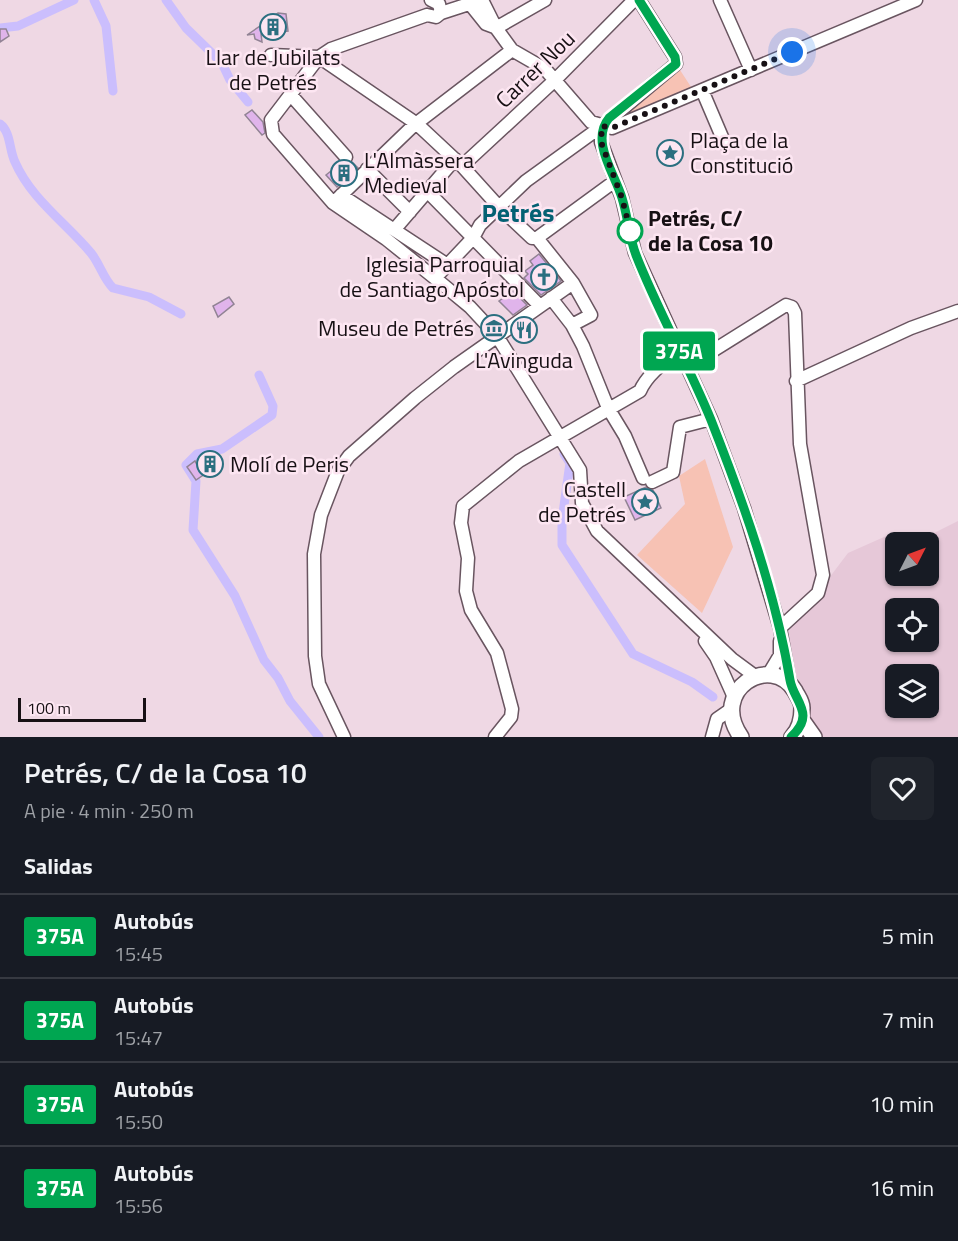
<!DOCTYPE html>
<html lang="es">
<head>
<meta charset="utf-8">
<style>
	:root { --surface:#171b24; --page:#20242c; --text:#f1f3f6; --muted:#9ea1a6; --line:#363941 }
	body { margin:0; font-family:"Titillium Web",sans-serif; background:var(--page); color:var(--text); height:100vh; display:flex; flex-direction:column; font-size:22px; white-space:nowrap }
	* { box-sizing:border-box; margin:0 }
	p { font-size:20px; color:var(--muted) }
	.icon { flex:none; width:33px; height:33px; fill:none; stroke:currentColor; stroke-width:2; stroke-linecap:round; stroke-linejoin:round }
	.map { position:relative; height:737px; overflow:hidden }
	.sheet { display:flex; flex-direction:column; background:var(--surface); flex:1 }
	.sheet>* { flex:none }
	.badge { padding:0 12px; border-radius:4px; font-size:21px; line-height:39px }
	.needle { width:39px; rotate:48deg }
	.fabs { position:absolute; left:885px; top:532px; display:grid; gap:12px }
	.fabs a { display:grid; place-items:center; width:54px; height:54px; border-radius:9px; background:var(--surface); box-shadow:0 2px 4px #0004; font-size:30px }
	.scale { position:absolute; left:18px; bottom:15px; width:128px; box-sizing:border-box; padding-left:6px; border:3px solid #171014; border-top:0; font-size:16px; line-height:21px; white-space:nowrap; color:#171014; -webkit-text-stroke:4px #fde6f2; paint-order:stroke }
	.you { position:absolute; width:30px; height:30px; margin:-15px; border:4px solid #fff; border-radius:50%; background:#1a73e8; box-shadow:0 0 0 9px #1a73e833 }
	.map>.badge { position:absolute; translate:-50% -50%; box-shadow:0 0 0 3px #fff }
	h2 { padding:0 24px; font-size:22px; line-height:54px }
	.round { display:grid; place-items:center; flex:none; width:63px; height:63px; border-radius:9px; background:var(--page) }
	.headline { display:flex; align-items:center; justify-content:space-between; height:102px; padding:0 24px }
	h1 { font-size:28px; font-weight:600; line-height:45px }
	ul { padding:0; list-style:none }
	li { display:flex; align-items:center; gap:18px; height:84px; padding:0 24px; border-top:2px solid var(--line) }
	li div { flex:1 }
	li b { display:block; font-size:22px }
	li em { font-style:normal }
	li .badge { min-width:66px; font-weight:700; text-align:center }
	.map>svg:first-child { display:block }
	.built { fill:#e6c8d8; fill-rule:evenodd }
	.green { fill:#f7c2b4 }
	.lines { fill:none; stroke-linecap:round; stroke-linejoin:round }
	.canal { stroke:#cbbefd; stroke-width:9 }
	.building { fill:#e0b4eb; stroke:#918394; stroke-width:1.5 }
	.minor-casing { stroke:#695560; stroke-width:15 }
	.major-casing { stroke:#695560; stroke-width:18 }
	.minor { stroke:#fff; stroke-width:12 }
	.major { stroke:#fff; stroke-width:15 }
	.line-casing { stroke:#fff; stroke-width:14 }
	.line { stroke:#00a651; stroke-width:9 }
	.walk { stroke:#171014; stroke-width:6; stroke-dasharray:0 10.8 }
	.stop-dot { fill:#fff; stroke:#00a651; stroke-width:3 }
	.labels { text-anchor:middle; stroke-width:5; stroke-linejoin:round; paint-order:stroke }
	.poi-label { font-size:22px; fill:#171014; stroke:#fde6f2; text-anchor:start }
	.street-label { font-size:22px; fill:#171014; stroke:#fde6f2 }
	.stop-label { font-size:22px; font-weight:bold; fill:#171014; stroke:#fde6f2; text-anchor:start }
	.quarter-label { font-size:26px; font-weight:bold; fill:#046173; stroke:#fde6f2 }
</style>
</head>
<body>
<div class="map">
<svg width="958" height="737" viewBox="0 0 958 737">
	<rect width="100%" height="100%" fill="#efd8e4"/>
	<path class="built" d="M958 521V737H806L810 704 803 687 792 672 789 631 848 553 893 533 898 543H896V576H928V543H914ZM896 609H928V642H896ZM896 675H928V708H896Z"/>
	<path class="green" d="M680 70 693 90 616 123Z
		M705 459 733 547 702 613 637 555 685 504 679 476Z"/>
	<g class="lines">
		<path class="canal" d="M94 0 106 26 113 91
			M166 0 186 28 222 63 230 80 248 102
			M0 28 18 26 74 0
			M0 124C11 132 9 150 15 162 31 199 66 223 91 253 100 264 103 278 113 288L149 297 181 314
			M259 375 273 406 272 415 222 449 197 454 186 465 196 481 193 530 235 596 264 660 278 678 290 701 319 737
			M564 454 570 463 562 520V545L633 654 692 682 713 697"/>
	</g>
	<path class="building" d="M278 13 286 14 288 31 261 34 262 42 255 39 254 34 247 35 266 22 276 21 275 15Z
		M0 29H6L9 36 0 42Z
		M252 110 263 122 265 133 262 135 245 115Z
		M352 162 358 168 337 187 326 175 341 163 347 165Z
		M539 254 561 281 541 295 524 278 528 274 525 271 533 265 530 261Z
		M513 291 527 305 513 315 499 301Z
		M229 297 234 304 218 317 213 306Z
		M212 457 218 465 196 480 187 467 195 461 198 467Z
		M646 487 653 490 661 508 635 520 624 497Z"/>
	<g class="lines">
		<defs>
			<path id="minor" d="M431 0 439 4 441 13
				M482 0 496 28 512 50 545 69 591 122 612 128 916 0
				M720 0 751 70
				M470 4 486 24 494 27
				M427 15 331 49 319 57 271 120 273 134 333 203 386 239 441 283 470 307 497 336 580 470 582 503 597 531 732 659 755 676
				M427 15 436 17 441 13 481 0
				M496 28 545 0
				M271 55 319 57 417 124 462 166 500 208 532 238H537L573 283 591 315 572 325
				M702 90 725 144
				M290 94 346 157
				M602 126 601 142 622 198 635 253 711 419 744 508 780 628 790 684
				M462 166 555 80 634 0
				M367 169 410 212
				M428 192 540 306
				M341 195 446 264
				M333 203 413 126 512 50
				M394 230 455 159
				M537 238 615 181
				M435 278 473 238 480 225 526 181 602 126 676 64 675 57 639 0
				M551 298 572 325 583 346 608 408 625 436 643 478
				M687 367 786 305 792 307 795 313 800 444 823 575 818 593 780 628
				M796 381 911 328 958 311
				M652 482 673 472 680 427 711 419
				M705 641 716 657 733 695
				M768 675 780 655V641
				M344 737 319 684 315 656 314 554 321 515 338 471 349 456 415 398 454 367 573 283
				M495 737 511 717 512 709 497 653 471 610 466 591 468 558 461 523 463 506 519 461 640 391C647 375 665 361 679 352
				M712 737 717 719 730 710"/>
			<path id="major" d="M802 720 814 737
				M741 737C708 690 771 652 795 691 798 697 802 701 802 708 802 719 800 729 792 737"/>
		</defs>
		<use href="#minor" class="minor-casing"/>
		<use href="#major" class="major-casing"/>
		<use href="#minor" class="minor"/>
		<use href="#major" class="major"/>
	</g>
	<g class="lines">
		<defs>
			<path id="line" d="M639 0 675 57 676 64 609 118C590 141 615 174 622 198 628 217 629 237 636 255 658 311 688 364 711 420 744 504 775 591 790 680 793 700 817 714 791 737"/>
		</defs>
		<use href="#line" class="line-casing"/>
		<use href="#line" class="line"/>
		<path class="walk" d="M630 231 631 234 622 198 601 142 602 126 612 128 792 52"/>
	</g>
	<defs>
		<symbol id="building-ring" viewBox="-11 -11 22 22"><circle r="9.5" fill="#fde6f2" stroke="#2b6f80" stroke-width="1.5"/><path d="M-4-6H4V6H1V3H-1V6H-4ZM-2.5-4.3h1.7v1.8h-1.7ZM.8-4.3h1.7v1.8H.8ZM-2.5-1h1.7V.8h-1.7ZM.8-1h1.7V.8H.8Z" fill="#2b6f80"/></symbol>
		<symbol id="sight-ring" viewBox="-11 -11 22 22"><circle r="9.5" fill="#fde6f2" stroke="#2b6f80" stroke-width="1.5"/><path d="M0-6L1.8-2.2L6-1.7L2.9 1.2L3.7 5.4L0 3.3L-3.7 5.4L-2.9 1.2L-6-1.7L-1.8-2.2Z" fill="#2b6f80"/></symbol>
		<symbol id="church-ring" viewBox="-11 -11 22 22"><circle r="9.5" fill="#fde6f2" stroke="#2b6f80" stroke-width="1.5"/><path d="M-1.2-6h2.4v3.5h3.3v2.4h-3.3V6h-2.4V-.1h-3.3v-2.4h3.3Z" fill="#2b6f80"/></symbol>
		<symbol id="museum-ring" viewBox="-11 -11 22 22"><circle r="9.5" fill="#fde6f2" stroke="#2b6f80" stroke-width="1.5"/><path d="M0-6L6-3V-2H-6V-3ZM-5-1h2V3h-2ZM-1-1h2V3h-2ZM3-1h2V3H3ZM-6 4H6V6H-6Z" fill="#2b6f80"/></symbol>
		<symbol id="restaurant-ring" viewBox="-11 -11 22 22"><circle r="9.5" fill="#fde6f2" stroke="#2b6f80" stroke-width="1.5"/><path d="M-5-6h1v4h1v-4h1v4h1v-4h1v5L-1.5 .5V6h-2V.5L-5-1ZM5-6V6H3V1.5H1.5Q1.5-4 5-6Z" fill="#2b6f80"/></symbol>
	</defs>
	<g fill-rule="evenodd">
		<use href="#building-ring" x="258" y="12" width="30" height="30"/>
		<use href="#sight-ring" x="655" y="138" width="30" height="30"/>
		<use href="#building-ring" x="329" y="158" width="30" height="30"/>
		<use href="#church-ring" x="529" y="262" width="30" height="30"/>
		<use href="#museum-ring" x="479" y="313" width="30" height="30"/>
		<use href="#restaurant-ring" x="509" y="315" width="30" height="30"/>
		<use href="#building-ring" x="195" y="449" width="30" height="30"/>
		<use href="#sight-ring" x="630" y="487" width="30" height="30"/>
	</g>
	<circle class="stop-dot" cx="630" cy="231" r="12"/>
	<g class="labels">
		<g class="poi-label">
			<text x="273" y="65" text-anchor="middle">Llar de Jubilats<tspan x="273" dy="25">de Petrés</tspan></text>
			<text x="690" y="148">Plaça de la<tspan x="690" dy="25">Constitució</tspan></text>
			<text x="364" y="168">L'Almàssera<tspan x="364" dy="25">Medieval</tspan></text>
			<text x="524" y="272" text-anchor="end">Iglesia Parroquial<tspan x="524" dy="25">de Santiago Apóstol</tspan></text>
			<text x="474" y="336" text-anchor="end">Museu de Petrés</text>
			<text x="524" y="368" text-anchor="middle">L'Avinguda</text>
			<text x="230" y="472">Molí de Peris</text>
			<text x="626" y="497" text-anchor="end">Castell<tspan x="626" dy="25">de Petrés</tspan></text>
		</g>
		<g class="street-label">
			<text transform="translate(535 69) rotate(-44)" y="8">Carrer Nou</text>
		</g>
		<g class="stop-label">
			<text x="648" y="226">Petrés, C/<tspan x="648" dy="25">de la Cosa 10</tspan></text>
		</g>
		<g class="quarter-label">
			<text x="518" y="222">Petrés</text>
		</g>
	</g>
</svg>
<div class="fabs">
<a><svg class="needle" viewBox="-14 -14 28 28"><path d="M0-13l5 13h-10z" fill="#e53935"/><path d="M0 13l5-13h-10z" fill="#9ea1a6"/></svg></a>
<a><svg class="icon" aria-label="locate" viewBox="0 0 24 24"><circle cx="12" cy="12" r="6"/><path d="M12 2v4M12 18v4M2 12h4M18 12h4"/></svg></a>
<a><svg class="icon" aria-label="layers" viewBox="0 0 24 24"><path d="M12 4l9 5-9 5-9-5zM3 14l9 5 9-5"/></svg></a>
</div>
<div class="scale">100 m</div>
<div class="you" style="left:792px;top:52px"></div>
<b class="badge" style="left:679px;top:351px;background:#00a651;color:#fff">375A</b>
</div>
<section class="sheet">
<div class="headline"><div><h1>Petrés, C/ de la Cosa 10</h1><p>A pie · 4 min · 250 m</p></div><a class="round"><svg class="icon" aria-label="heart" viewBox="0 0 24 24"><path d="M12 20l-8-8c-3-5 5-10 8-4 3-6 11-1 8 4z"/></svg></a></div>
<h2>Salidas</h2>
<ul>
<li><span class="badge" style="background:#00a651;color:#fff">375A</span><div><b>Autobús</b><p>15:45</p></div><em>5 min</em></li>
<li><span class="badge" style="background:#00a651;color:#fff">375A</span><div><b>Autobús</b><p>15:47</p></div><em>7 min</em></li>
<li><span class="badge" style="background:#00a651;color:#fff">375A</span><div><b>Autobús</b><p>15:50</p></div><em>10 min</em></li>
<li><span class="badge" style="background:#00a651;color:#fff">375A</span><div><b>Autobús</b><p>15:56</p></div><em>16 min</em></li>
</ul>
</section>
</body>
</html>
